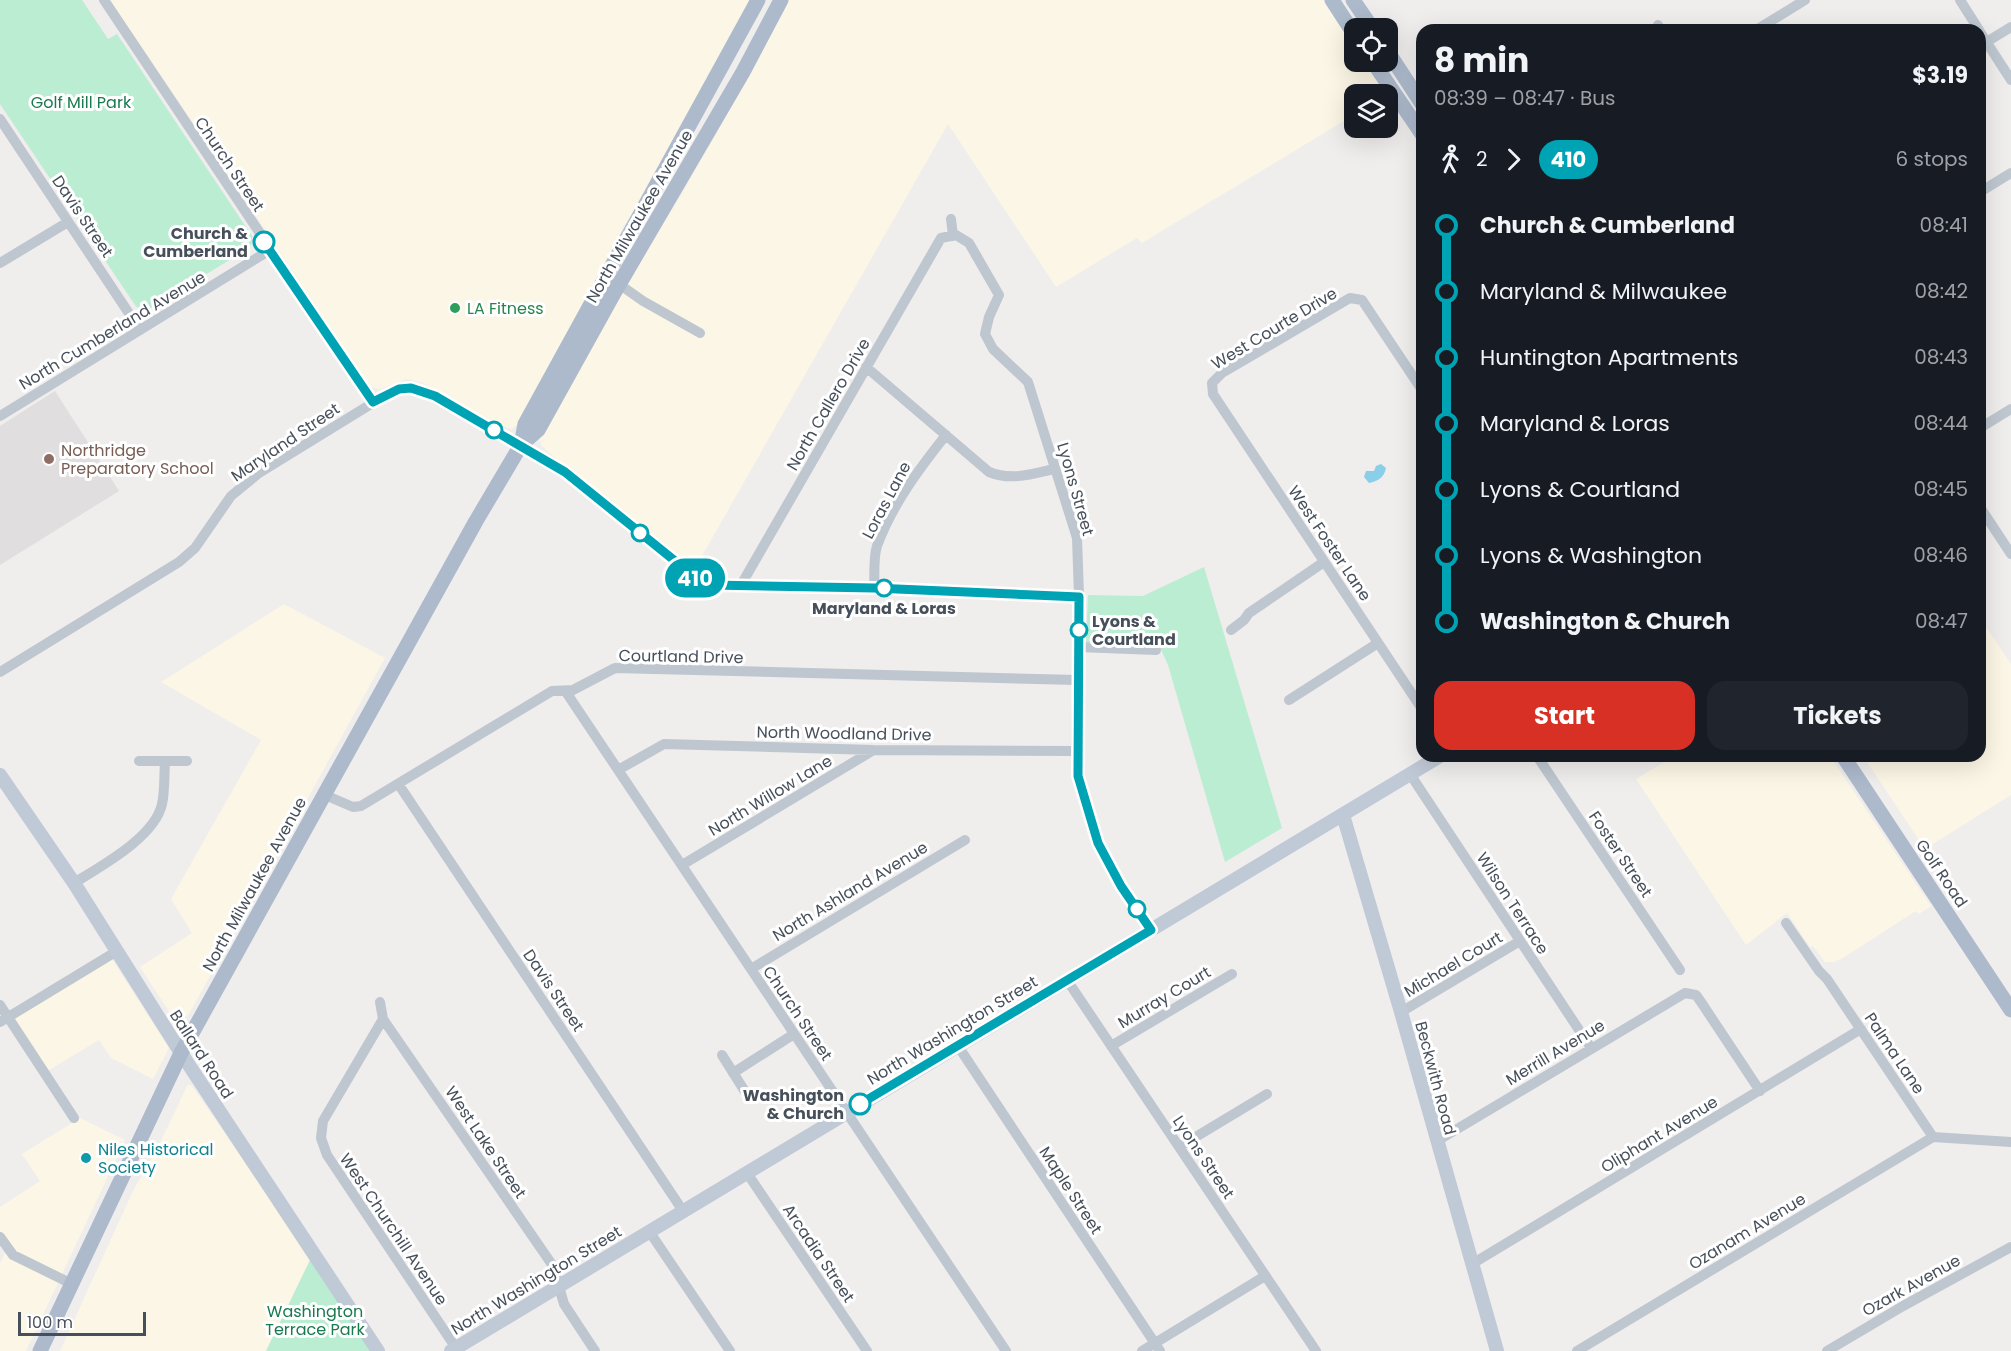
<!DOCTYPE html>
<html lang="en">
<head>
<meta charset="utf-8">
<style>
	:root { --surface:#171b24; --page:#20242c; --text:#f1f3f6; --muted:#9ea1a6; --accent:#d93025 }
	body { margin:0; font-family:Poppins,sans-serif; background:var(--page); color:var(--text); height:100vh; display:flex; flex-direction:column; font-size:22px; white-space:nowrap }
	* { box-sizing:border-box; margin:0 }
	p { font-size:20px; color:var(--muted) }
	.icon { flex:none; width:33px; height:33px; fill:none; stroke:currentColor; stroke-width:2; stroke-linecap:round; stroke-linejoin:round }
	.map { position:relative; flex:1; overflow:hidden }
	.sheet { position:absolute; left:1416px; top:24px; width:570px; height:738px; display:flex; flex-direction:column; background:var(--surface); border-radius:18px; box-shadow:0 6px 24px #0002 }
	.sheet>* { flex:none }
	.badge { padding:0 12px; border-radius:20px; font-size:21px; line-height:39px }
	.fabs { position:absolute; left:1344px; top:18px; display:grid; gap:12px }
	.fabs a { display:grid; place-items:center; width:54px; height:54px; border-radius:12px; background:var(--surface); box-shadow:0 6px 24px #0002; font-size:30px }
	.scale { position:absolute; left:18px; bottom:15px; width:128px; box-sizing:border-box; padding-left:6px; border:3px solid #464f5a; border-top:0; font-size:16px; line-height:21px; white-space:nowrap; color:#464f5a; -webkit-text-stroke:4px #fff; paint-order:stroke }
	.map>.badge { position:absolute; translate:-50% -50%; box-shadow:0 0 0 3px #fff }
	.legs { display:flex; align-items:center; gap:9px; height:66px; padding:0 18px; font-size:20px }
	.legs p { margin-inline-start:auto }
	.headline { display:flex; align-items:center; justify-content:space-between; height:102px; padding:0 18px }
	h1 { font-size:33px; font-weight:700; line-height:45px }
	.button { display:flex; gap:12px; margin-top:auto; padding:12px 18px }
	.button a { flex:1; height:69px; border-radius:18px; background:var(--accent); color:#fff; font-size:24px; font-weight:700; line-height:69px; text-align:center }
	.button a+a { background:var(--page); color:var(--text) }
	ul { padding:0 18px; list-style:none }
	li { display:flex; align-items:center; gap:21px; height:66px; font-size:22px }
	li i { display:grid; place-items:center; width:9px; height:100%; margin:0 8px; background:currentColor }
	li i::after { content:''; width:15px; height:15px; margin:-8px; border:4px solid; border-radius:50%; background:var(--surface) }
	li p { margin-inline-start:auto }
	li:first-child i { background:linear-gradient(#0000 50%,currentColor 0) }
	li:last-child i { background:linear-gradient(currentColor 50%,#0000 0) }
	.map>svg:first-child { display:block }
	.commercial { fill:#fbf6e5 }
	.education { fill:#e1dedf }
	.green { fill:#bbedd2 }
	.water { fill:#89cfe9 }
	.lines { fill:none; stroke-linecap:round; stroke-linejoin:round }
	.street { stroke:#bec6cf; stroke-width:10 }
	.secondary { stroke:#c0c9d6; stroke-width:14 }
	.primary { stroke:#adbacc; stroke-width:15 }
	.line-1-casing { stroke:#fff; stroke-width:14 }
	.line-1 { stroke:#00a3b4; stroke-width:9 }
	.stop-1-dot { fill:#fff; stroke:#00a3b4; stroke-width:3 }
	.leisure-dot { fill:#2e9e5b; stroke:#fff; stroke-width:2 }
	.education-dot { fill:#8d6e63; stroke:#fff; stroke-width:2 }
	.culture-dot { fill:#0f9aa8; stroke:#fff; stroke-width:2 }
	.labels { text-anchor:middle; stroke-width:6; stroke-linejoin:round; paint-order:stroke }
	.park-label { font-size:16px; fill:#19794f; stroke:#fff }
	.street-label { font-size:16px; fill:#464f5a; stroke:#fff }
	.stop-label { font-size:16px; font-weight:bold; fill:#464f5a; stroke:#fff; text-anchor:end }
	.leisure-label { font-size:16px; fill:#27864d; stroke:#fff; text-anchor:start }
	.education-label { font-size:16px; fill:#785e54; stroke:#fff; text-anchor:start }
	.culture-label { font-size:16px; fill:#0d838f; stroke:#fff; text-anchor:start }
</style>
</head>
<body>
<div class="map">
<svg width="2011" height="1351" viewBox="0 0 2011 1351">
	<rect width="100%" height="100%" fill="#f0eded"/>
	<path class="commercial" d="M110 0H749L649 189 623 227 594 288 519 424 511 429 494 423 423 383 407 379 380 389 371 387Z
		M789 0H1323L1354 47V62H1364L1387 94H1354V115L1142 243 1137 238 1056 287 948 124 694 570 547 451 541 445 539 436 597 332 681 195 740 92Z
		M284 604 385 658 189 1014 180 1021 172 1016 140 967 192 933 171 899 261 740 161 682Z
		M1980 618 2011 664V795L1925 849 1863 756H1980Z
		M1674 756H1830L1931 906 1919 914 1916 911 1843 958 1834 962H1825L1813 946 1810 947 1787 913 1746 945 1636 779Z
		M108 953 169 1048 153 1079 111 1058 99 1040 46 1072 8 1015Z
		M188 1084 192 1086 311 1258 266 1351H60L133 1191 157 1149Z
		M80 1118 125 1140 26 1351H0V1264L7 1249 0 1239V1207L40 1181 22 1154Z"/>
	<path class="education" d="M55 391 119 491 0 565V426Z"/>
	<path class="green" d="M0 0H82L108 39 117 34 252 236V243L249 248 148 310H140L135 305 0 104Z
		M1204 567 1282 828 1225 862 1168 665 1159 645 1086 643 1088 595 1143 596Z
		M311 1258 373 1351H266Z"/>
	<path class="water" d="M1381 464 1386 468C1384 478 1378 481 1369 483L1364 477 1366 471H1374L1376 466Z"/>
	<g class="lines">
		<path class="street" d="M104 0 373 402
			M1960 0 1979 30
			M1658 25 1661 30
			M1756 30 1805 0
			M1980 32 2011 80
			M1980 46 2011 27
			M0 119 140 330
			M1980 192 2011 173
			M951 219 953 236
			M0 263 68 222
			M616 282 643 301 700 333
			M866 367 989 472C1011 481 1032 474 1054 469
			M1422 390 1362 300 1350 298 1222 373 1212 383 1213 394 1422 709
			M0 416 270 250
			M1980 428 2011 409
			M1980 507 2011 554
			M741 585 941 238 956 235 969 243 999 295 989 317 985 334 993 349 1028 382 1077 538 1079 597 1076 751C1080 822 1112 873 1151 930
			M874 588C875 575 873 558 877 546 892 505 919 469 946 435
			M1231 630 1244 620 1249 613 1324 562
			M1078 647 1156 650
			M0 672 179 562 195 548 231 496 259 473 389 393 399 389 411 388 422 391 548 461 593 493 688 573 701 582 709 585 874 588 1079 597
			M566 692 1006 1351
			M1289 700 1378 643
			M1537 756 1680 970
			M139 761H187
			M618 770 664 744 873 750 1076 751
			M1410 774 1591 1048
			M399 785 683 1211
			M325 795 353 807 361 806 552 691 573 690 615 668 1078 680
			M682 865 872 751
			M74 883C101 866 155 837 162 804 165 791 164 775 165 762
			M1786 923 1819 971 1827 979 1933 1137
			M751 969 965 840
			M1067 980 1316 1351
			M380 1002 383 1019 553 1266 564 1304 595 1351
			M0 1005 74 1118
			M1401 1012 1520 941
			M383 1019 323 1121 321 1138 327 1155 458 1351
			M0 1022 117 951
			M958 1046 1160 1351
			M1111 1046 1232 974
			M722 1055 744 1090
			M733 1073 794 1034
			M1933 1137 2011 1142
			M1437 1141 1685 993 1696 995 1701 1002 1760 1091
			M1179 1147 1267 1094
			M747 1173 867 1351
			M649 1231 730 1351
			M0 1237 13 1255 72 1284
			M1472 1264 1861 1029
			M1142 1351 1265 1276
			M1577 1351 1933 1137
			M1827 1351 1903 1306 2011 1247"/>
		<path class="secondary" d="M0 775 74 883 181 1053 378 1351
			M1343 815 1401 1012 1497 1351
			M451 1351 1440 756"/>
		<path class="primary" d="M1332 0 1354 34
			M1353 0 1372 28
			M1388 52 1422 104
			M1373 62 1422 134
			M521 445 525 424 758 0
			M1843 756 2011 1010
			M40 1351 181 1053 476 521 521 445 538 430 614 293 743 72 781 0"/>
	</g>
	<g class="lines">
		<defs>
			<path id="line-1" d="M264 242 373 402 399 389 411 388 435 396 565 472 701 582 710 585 874 588 1079 597 1078 776 1098 843 1121 886 1151 930 860 1104"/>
		</defs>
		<use href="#line-1" class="line-1-casing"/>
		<use href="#line-1" class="line-1"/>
	</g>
	<g class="stop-1-dot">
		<circle cx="264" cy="242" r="10"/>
		<circle cx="494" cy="430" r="8"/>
		<circle cx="640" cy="533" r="8"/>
		<circle cx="884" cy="588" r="8"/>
		<circle cx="1079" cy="630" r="8"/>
		<circle cx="1137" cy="909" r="8"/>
		<circle cx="860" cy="1104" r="10"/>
	</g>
	<circle class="leisure-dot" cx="455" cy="308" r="6"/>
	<circle class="education-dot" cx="49" cy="459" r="6"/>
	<circle class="culture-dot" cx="86" cy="1158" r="6"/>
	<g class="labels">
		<g class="park-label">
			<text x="81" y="108">Golf Mill Park</text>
			<text x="315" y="1317">Washington<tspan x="315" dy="18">Terrace Park</tspan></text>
		</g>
		<g class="street-label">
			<text transform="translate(230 164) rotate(56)" y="6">Church Street</text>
			<text transform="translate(83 216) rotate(56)" y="6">Davis Street</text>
			<text transform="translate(639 216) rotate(-60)" y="6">North Milwaukee Avenue</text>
			<text transform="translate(1274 328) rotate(-31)" y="6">West Courte Drive</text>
			<text transform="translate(112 330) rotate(-31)" y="6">North Cumberland Avenue</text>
			<text transform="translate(828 404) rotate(-60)" y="6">North Callero Drive</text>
			<text transform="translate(285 442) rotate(-34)" y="6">Maryland Street</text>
			<text transform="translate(1076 489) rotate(74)" y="6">Lyons Street</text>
			<text transform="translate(886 500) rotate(-62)" y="6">Loras Lane</text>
			<text transform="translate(1330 543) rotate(56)" y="6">West Foster Lane</text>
			<text transform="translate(681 656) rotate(1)" y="6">Courtland Drive</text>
			<text transform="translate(844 733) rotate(1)" y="6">North Woodland Drive</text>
			<text transform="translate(770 795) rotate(-31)" y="6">North Willow Lane</text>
			<text transform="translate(1621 854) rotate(56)" y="6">Foster Street</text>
			<text transform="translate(1942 873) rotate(56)" y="6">Golf Road</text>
			<text transform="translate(254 884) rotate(-61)" y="6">North Milwaukee Avenue</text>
			<text transform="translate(850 891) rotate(-31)" y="6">North Ashland Avenue</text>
			<text transform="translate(1513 903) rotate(57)" y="6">Wilson Terrace</text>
			<text transform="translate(1453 964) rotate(-31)" y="6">Michael Court</text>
			<text transform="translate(554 990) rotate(56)" y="6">Davis Street</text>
			<text transform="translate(1164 997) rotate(-31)" y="6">Murray Court</text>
			<text transform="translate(798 1013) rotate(56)" y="6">Church Street</text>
			<text transform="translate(952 1030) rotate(-31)" y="6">North Washington Street</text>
			<text transform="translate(1555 1052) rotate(-31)" y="6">Merrill Avenue</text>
			<text transform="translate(1895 1053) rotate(56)" y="6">Palma Lane</text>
			<text transform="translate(202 1054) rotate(57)" y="6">Ballard Road</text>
			<text transform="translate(1436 1078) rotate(75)" y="6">Beckwith Road</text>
			<text transform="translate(1659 1134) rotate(-31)" y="6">Oliphant Avenue</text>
			<text transform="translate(486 1142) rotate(56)" y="6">West Lake Street</text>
			<text transform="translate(1204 1157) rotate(56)" y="6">Lyons Street</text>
			<text transform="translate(1071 1190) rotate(57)" y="6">Maple Street</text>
			<text transform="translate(394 1229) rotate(56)" y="6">West Churchill Avenue</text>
			<text transform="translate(1747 1231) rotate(-31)" y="6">Ozanam Avenue</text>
			<text transform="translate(819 1253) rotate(56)" y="6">Arcadia Street</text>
			<text transform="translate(536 1280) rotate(-31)" y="6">North Washington Street</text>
			<text transform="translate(1911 1285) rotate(-29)" y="6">Ozark Avenue</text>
		</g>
		<g class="stop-label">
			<text x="248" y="239">Church &amp;<tspan x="248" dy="18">Cumberland</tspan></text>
			<text x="884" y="614" text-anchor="middle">Maryland &amp; Loras</text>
			<text x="1092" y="627" text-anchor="start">Lyons &amp;<tspan x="1092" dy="18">Courtland</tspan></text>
			<text x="844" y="1101">Washington<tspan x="844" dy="18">&amp; Church</tspan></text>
		</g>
		<g class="leisure-label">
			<text x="467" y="314">LA Fitness</text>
		</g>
		<g class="education-label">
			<text x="61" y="456">Northridge<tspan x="61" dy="18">Preparatory School</tspan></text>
		</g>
		<g class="culture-label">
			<text x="98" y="1155">Niles Historical<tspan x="98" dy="18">Society</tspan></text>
		</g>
	</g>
</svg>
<div class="fabs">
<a><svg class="icon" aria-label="locate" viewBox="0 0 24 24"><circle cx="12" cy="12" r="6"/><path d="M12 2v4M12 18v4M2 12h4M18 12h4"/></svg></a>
<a><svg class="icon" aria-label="layers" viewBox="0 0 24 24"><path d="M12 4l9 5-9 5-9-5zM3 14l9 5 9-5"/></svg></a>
</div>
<div class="scale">100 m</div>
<b class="badge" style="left:695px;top:578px;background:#00a3b4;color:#fff">410</b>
<section class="sheet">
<div class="headline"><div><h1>8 min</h1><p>08:39 – 08:47 · Bus</p></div><b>$3.19</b></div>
<div class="legs"><svg class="icon" aria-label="walk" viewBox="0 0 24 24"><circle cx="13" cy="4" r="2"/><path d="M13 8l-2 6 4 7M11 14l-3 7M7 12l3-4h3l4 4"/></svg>2<svg class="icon" aria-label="forward" viewBox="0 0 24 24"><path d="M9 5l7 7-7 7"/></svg><b class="badge" style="background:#00a3b4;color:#fff">410</b><p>6 stops</p></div>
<ul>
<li><i style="color:#00a3b4"></i><b>Church &amp; Cumberland</b><p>08:41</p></li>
<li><i style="color:#00a3b4"></i><span>Maryland &amp; Milwaukee</span><p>08:42</p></li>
<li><i style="color:#00a3b4"></i><span>Huntington Apartments</span><p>08:43</p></li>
<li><i style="color:#00a3b4"></i><span>Maryland &amp; Loras</span><p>08:44</p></li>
<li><i style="color:#00a3b4"></i><span>Lyons &amp; Courtland</span><p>08:45</p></li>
<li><i style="color:#00a3b4"></i><span>Lyons &amp; Washington</span><p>08:46</p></li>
<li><i style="color:#00a3b4"></i><b>Washington &amp; Church</b><p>08:47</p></li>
</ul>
<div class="button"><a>Start</a><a>Tickets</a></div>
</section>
</div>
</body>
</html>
